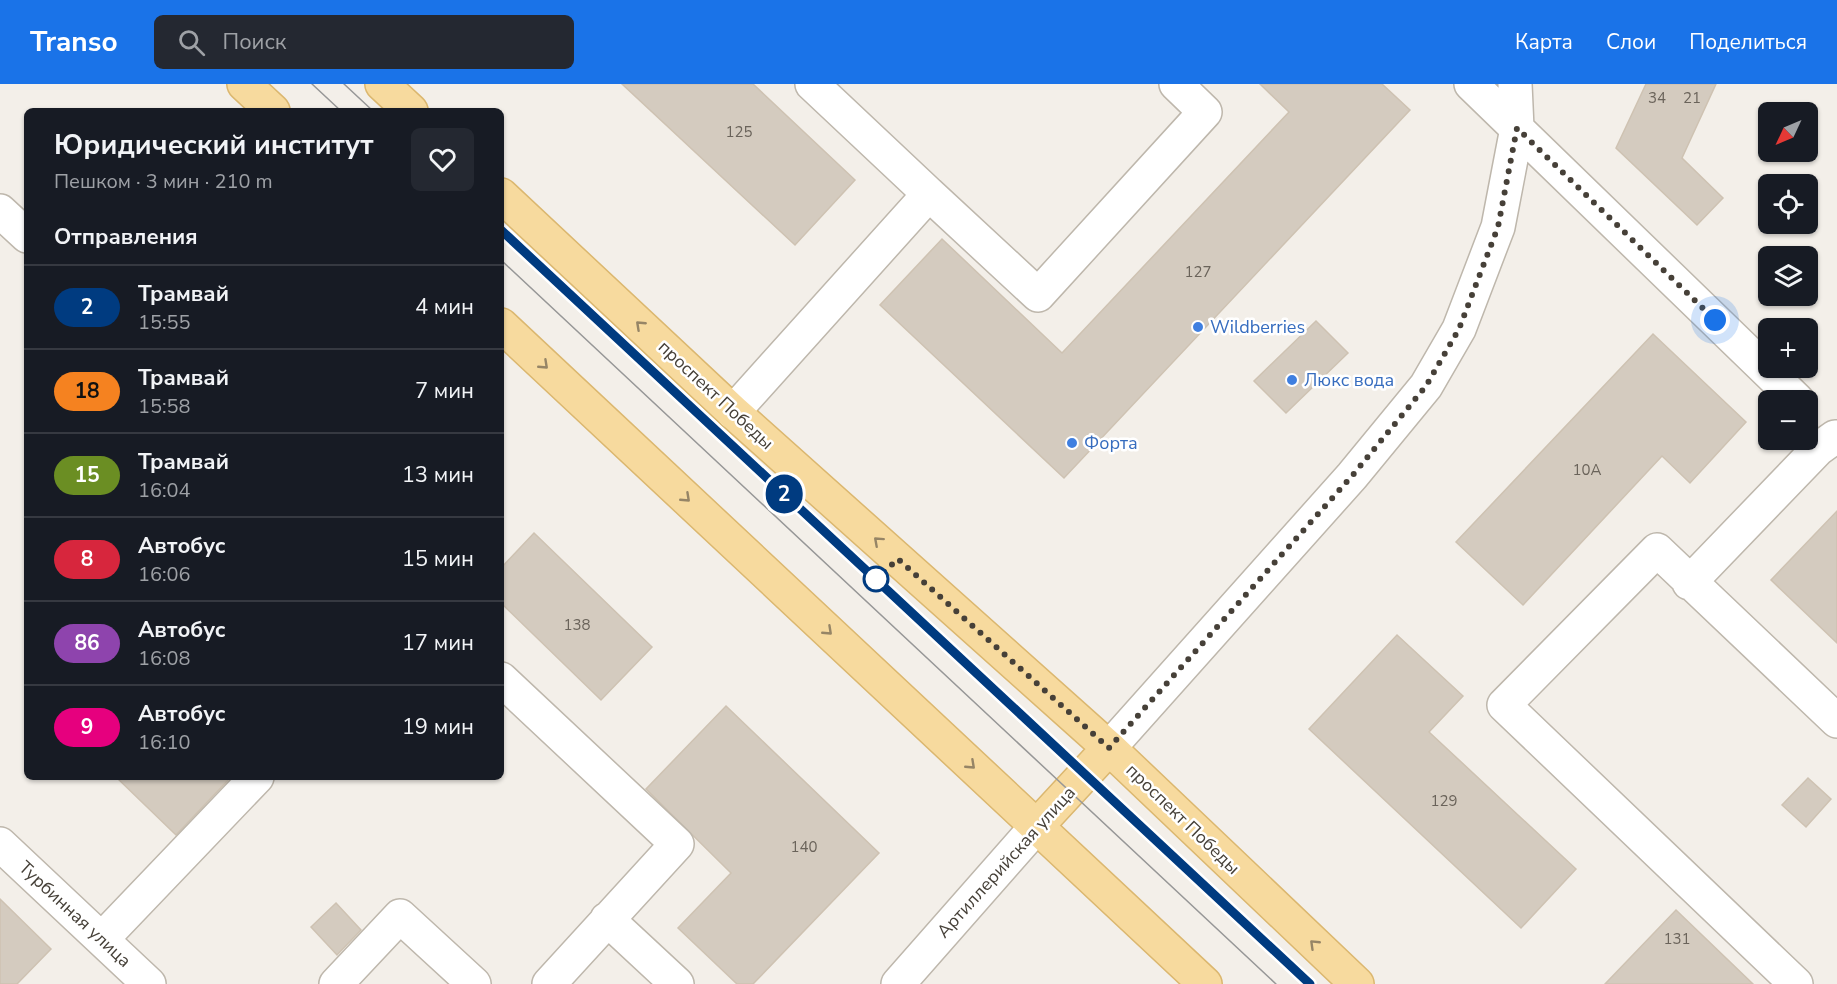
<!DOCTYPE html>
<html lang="ru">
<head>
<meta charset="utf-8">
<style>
	:root { --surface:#171b24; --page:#242831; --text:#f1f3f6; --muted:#9ea1a6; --line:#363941; --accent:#1a73e8 }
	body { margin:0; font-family:"Nunito Sans",sans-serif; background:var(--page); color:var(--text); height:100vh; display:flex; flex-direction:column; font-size:22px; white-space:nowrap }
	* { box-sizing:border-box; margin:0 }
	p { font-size:20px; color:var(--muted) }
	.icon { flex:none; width:33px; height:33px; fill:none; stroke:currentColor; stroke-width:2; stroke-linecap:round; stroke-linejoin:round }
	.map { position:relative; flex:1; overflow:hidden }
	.details { position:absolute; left:24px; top:24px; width:480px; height:672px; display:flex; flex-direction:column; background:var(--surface); border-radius:9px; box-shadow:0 2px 4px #0004 }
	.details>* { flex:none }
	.badge { padding:0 12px; border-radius:20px; font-size:21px; line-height:39px }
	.needle { width:39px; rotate:226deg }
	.controls { position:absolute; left:1758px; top:18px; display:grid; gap:12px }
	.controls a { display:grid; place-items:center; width:60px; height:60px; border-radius:9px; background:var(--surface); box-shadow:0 2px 4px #0004; font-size:30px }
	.you { position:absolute; width:30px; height:30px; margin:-15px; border:4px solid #fff; border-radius:50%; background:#1a73e8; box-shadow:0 0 0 9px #1a73e833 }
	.map>.badge { position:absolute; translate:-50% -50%; box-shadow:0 0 0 3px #fff }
	h2 { padding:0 30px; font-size:22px; line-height:54px }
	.round { display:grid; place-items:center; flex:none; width:63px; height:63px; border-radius:9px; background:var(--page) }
	.overview { display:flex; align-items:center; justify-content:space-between; height:102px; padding:0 30px }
	h1 { font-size:28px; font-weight:700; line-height:45px }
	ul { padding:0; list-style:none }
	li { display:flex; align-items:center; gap:18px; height:84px; padding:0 30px; border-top:2px solid var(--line) }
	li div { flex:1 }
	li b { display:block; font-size:22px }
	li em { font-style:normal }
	li .badge { min-width:66px; font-weight:700; text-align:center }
	header { display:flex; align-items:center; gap:36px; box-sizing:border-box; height:84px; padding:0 30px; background:var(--accent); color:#fff }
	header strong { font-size:28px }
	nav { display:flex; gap:33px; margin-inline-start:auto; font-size:21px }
	.search { width:420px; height:54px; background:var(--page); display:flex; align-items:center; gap:15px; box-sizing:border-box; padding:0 21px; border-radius:9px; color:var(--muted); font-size:22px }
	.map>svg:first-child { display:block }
	.building { fill:#d4cbbf; stroke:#cec2b2; stroke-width:1.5 }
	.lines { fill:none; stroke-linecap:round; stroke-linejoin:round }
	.minor-casing { stroke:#beb7ac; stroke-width:36 }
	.major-casing { stroke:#dbb76f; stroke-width:36 }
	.minor { stroke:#fff; stroke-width:33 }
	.major { stroke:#f7da9e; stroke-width:33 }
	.tram { stroke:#979797; stroke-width:1.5 }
	.oneway { stroke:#968566 }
	.line-casing { stroke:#fff; stroke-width:14 }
	.line { stroke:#003b80; stroke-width:9 }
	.walk { stroke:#464038; stroke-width:6; stroke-dasharray:0 10.8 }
	.shop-dot { fill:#3f7fe0; stroke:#fff; stroke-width:2 }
	.stop-dot { fill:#fff; stroke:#003b80; stroke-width:3 }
	.labels { text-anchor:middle; stroke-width:5; stroke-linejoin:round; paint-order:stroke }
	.number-label { font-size:15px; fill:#6a635a }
	.shop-label { font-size:18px; fill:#366cbe; stroke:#fff; text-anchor:start }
	.street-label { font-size:18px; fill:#464038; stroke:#fff }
</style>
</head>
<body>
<header>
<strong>Transo</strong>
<div class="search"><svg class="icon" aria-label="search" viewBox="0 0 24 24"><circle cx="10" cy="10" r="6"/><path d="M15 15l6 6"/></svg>Поиск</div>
<nav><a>Карта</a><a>Слои</a><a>Поделиться</a></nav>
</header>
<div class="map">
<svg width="1837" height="900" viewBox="0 0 1837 900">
	<rect width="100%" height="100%" fill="#f3efe9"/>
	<path class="building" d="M622 0H753L855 96 795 161Z
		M1260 0H1382L1410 26 1064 394 880 221 942 155 1062 269 1289 28Z
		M1646 0H1716L1682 74 1723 114 1697 141 1616 64Z
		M1316 237 1348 269 1286 329 1254 297Z
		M1653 250 1746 338 1690 399 1662 372 1523 521 1456 458Z
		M1837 427V559L1771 496Z
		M534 449 652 563 601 616 501 519V484Z
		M1397 551 1463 612 1429 648 1576 785 1521 844 1309 645Z
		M726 622 879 769 753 900H737L678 844 731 789 646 705Z
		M116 693H231L176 751Z
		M1808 694 1831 715 1806 743 1782 721Z
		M0 815 51 865 17 900H0Z
		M336 819 361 846 337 871 311 843Z
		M1676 826 1753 900H1605Z"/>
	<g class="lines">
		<defs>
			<path id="minor" d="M812 0 929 110
				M1471 0 1797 316
				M0 127 27 152
				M733 328 929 110 1038 211 1205 28 1176 0
				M1689 499 1818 365 1835 353
				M501 595 677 760 549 900
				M1109 664 1352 392 1426 302 1459 245 1498 143 1517 44 1515 0
				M0 760 149 900
				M607 835 677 900
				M102 855 257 693
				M336 900 400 832 474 900
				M898 900 1036 743
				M1796 900 1504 621 1657 466 1837 637"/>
			<path id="major" d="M244 0 273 27
				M382 0 411 27
				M501 111 733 328 1109 664 1357 900
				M501 241 1205 900
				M1036 743 1109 664"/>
		</defs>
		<use href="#minor" class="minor-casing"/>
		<use href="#major" class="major-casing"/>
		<use href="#minor" class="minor"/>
		<use href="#major" class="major"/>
		<path class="tram" d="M312 0 341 27
			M344 0 373 27
			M501 146 1310 900
			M501 176 1276 900"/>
	</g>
	<defs><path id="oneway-chevron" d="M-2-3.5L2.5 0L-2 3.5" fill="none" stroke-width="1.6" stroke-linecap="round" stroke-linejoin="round" transform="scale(1.5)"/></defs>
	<g class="oneway">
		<use href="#oneway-chevron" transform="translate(640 241) rotate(-137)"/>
		<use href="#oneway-chevron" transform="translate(544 281) rotate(43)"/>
		<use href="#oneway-chevron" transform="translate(686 414) rotate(43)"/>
		<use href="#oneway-chevron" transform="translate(878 457) rotate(-138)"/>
		<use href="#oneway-chevron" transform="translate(828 547) rotate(43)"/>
		<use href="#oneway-chevron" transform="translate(971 681) rotate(43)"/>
		<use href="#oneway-chevron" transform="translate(1314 860) rotate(-136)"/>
	</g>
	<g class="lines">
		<defs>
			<path id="line" d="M501 146 1310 900"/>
		</defs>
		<use href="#line" class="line-casing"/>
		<use href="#line" class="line"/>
		<path class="walk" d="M876 495 898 475 1109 664 1352 392 1426 302 1459 245 1498 143 1517 44 1715 236"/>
	</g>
	<g class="shop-dot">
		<circle cx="1198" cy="243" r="6"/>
		<circle cx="1292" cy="296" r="6"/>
		<circle cx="1072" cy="359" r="6"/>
	</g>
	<circle class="stop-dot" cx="876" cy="495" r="12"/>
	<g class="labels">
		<g class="number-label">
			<text x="1657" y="19">34</text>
			<text x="1692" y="19">21</text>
			<text x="739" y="53">125</text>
			<text x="1198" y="193">127</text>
			<text x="1587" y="391">10А</text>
			<text x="577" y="546">138</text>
			<text x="1444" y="722">129</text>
			<text x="804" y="768">140</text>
			<text x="1677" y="860">131</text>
		</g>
		<g class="shop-label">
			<text x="1210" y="249">Wildberries</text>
			<text x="1304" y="302">Люкс вода</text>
			<text x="1084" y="365">Форта</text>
		</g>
		<g class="street-label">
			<text transform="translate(716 311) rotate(43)" y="6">проспект Победы</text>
			<text transform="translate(1183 735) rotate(44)" y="6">проспект Победы</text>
			<text transform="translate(1006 778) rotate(-48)" y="6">Артиллерийская улица</text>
			<text transform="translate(75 830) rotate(43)" y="6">Турбинная улица</text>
		</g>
	</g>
</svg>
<div class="controls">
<a><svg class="needle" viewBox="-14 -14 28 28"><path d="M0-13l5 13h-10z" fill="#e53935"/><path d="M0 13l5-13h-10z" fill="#9ea1a6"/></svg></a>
<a><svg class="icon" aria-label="locate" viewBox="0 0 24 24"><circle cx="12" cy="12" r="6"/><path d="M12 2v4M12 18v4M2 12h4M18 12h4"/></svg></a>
<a><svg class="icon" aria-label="layers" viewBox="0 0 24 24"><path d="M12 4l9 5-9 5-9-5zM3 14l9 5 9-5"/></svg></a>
<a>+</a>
<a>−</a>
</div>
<div class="you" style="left:1715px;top:236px"></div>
<b class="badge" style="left:784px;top:410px;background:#003b80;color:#fff">2</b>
<section class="details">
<div class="overview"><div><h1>Юридический институт</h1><p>Пешком · 3 мин · 210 m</p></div><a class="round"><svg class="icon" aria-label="heart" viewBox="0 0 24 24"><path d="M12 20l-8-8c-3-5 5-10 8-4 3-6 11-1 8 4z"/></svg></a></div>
<h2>Отправления</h2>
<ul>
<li><span class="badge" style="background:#003b80;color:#fff">2</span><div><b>Трамвай</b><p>15:55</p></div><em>4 мин</em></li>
<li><span class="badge" style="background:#f58220;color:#111">18</span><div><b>Трамвай</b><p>15:58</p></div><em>7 мин</em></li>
<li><span class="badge" style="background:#6b8e23;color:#fff">15</span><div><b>Трамвай</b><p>16:04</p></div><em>13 мин</em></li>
<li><span class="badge" style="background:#d7263d;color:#fff">8</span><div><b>Автобус</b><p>16:06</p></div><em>15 мин</em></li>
<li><span class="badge" style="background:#8e44ad;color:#fff">86</span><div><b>Автобус</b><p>16:08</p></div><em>17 мин</em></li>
<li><span class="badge" style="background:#e6007e;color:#fff">9</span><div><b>Автобус</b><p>16:10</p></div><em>19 мин</em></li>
</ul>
</section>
</div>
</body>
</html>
